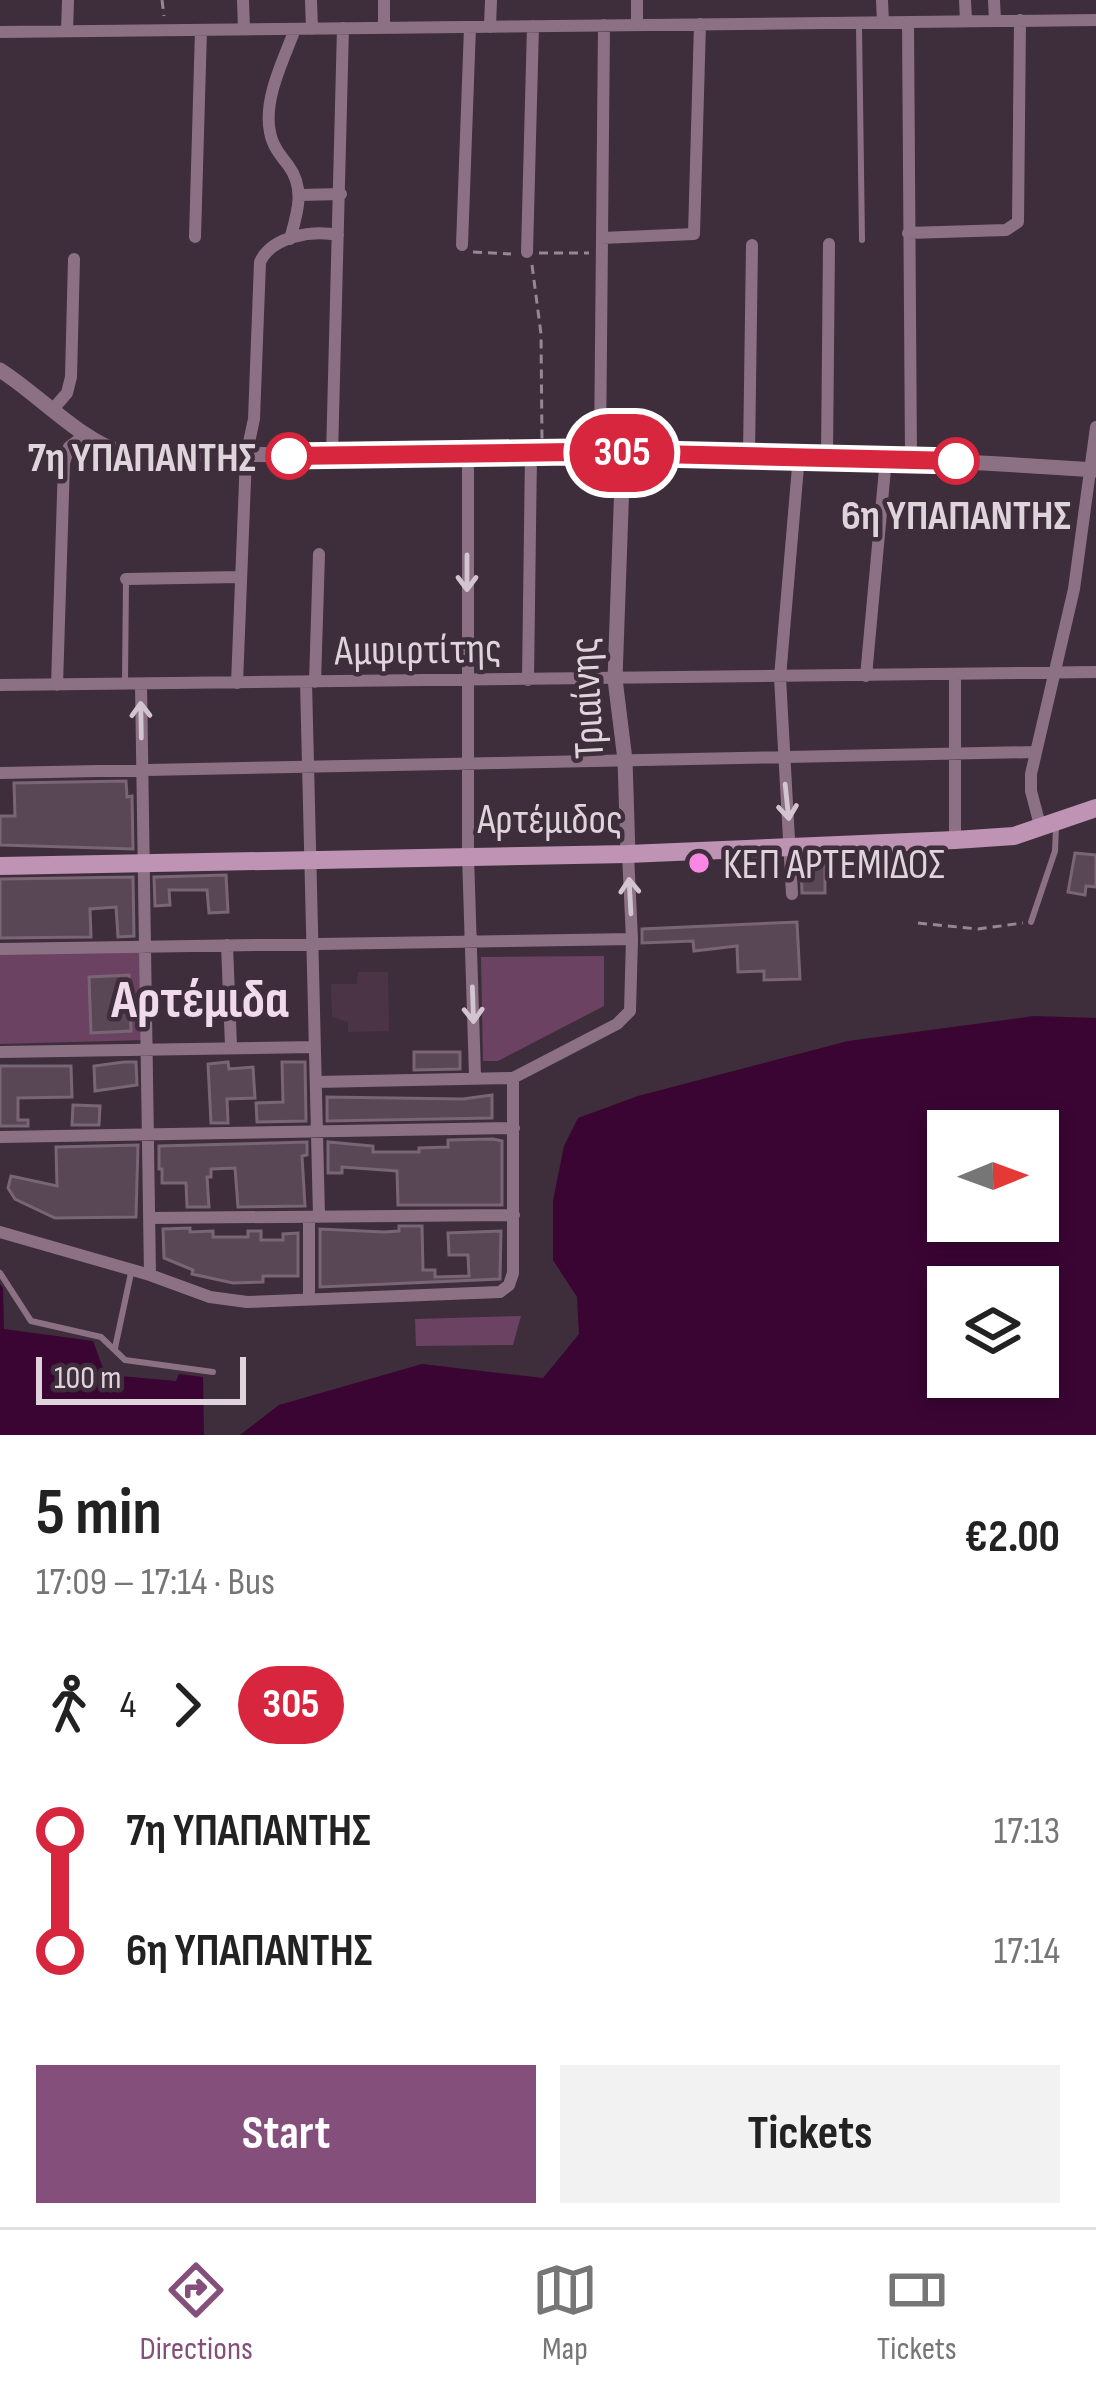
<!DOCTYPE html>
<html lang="en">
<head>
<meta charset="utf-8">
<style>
	:root { --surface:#fff; --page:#f2f2f2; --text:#222; --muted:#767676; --line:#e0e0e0; --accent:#844f7a }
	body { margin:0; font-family:"Sofia Sans Condensed",sans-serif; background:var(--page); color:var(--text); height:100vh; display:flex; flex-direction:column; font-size:45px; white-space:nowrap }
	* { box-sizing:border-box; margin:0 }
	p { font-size:39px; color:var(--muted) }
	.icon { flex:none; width:66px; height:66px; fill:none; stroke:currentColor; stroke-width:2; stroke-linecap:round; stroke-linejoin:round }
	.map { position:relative; height:1435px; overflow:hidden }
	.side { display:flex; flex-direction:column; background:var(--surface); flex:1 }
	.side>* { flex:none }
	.badge { padding:0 24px; border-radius:39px; font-size:42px; line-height:78px }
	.needle { width:78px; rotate:89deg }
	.fabs { position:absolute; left:927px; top:1110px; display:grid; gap:24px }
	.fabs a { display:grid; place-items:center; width:132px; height:132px; border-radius:0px; background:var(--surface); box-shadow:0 6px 18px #0003; font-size:60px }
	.scale { position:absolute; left:36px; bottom:30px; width:210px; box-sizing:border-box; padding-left:12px; border:6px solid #dfd4dc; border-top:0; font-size:33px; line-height:42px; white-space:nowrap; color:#dfd4dc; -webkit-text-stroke:9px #3e2d3a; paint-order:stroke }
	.map>.badge { position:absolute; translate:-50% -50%; box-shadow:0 0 0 6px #fff }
	.legs { display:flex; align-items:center; gap:18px; height:132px; padding:0 36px; font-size:39px }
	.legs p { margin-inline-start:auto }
	.headline { display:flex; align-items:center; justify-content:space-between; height:204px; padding:0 36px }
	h1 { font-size:66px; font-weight:700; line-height:90px }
	.action { display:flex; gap:24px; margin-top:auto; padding:24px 36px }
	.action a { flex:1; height:138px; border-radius:0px; background:var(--accent); color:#fff; font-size:48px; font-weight:700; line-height:138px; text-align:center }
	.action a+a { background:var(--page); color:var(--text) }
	ul { padding:0 36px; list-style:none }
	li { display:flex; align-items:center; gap:42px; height:120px; font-size:45px }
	li i { display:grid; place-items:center; width:18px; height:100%; margin:0 15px; background:currentColor }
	li i::after { content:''; width:30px; height:30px; margin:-15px; border:9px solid; border-radius:50%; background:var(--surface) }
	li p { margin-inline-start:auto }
	li:first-child i { background:linear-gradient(#0000 50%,currentColor 0) }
	li:last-child i { background:linear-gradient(currentColor 50%,#0000 0) }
	.dock { display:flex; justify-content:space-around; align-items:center; height:168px; border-top:3px solid var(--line); background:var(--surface); font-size:33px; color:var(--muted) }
	.dock a { display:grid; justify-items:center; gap:6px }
	.dock .selected { color:var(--accent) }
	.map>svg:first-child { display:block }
	.built { fill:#4b3446 }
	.green { fill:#6b4262 }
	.water { fill:#3a0533; fill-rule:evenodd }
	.building { fill:#5a4755; stroke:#796574; stroke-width:3 }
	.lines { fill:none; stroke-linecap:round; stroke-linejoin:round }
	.path { stroke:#968892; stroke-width:3; stroke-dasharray:9 6; stroke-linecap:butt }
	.service { stroke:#8c7185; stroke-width:6 }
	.minor { stroke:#8c7185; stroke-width:12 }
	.tertiary { stroke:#8c7185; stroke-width:15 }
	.secondary { stroke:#be93b4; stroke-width:18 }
	.oneway { stroke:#d3c5cf }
	.line-1-casing { stroke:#fff; stroke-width:27 }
	.line-1 { stroke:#d7263d; stroke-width:18 }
	.stop-1-dot { fill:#fff; stroke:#d7263d; stroke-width:6 }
	.poi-dot { fill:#fb87e5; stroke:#3e2d3a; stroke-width:4.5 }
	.labels { text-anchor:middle; stroke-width:9; stroke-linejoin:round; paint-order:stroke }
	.stop-label { font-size:42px; font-weight:bold; fill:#dfd4dc; stroke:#3e2d3a; text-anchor:end }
	.street-label { font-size:42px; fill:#dfd4dc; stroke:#3e2d3a }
	.poi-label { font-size:42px; fill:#dfd4dc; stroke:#3e2d3a; text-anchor:start }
	.district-label { font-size:54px; font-weight:bold; fill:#f1daeb; stroke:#3e2d3a }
</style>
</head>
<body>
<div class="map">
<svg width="1096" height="1435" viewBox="0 0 1096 1435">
	<rect width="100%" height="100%" fill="#3e2d3a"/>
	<path class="built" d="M358 972H388L389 1031 348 1032V1022L332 1017 331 984H357Z"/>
	<path class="green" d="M144 950 146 1040 0 1044V953Z
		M604 956V1006L498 1061H483L481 957Z
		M521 1316 513 1345 416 1346 415 1319Z"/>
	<path class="water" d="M1034 1016 1096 1018V1435H240L279 1405 422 1364 543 1378 579 1334 577 1297 553 1260V1201L564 1146 578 1118 638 1096 848 1041ZM1038 1131V1221H948V1131ZM1038 1287V1377H948V1287Z
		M0 1284 3 1288 4 1329 93 1341 104 1371 109 1375 176 1381 179 1374 203 1377 204 1435H0Z"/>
	<path class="building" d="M126 781 127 797 132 796 133 849 0 845V816H15L14 783Z
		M1075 853 1096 855V887L1086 886 1085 895 1068 892Z
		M825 859V893H802L801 860Z
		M226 875 228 912 209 913 207 890H169L170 905 155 906 154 877Z
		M133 877 134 936 118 937 116 907 90 909 91 937 0 938V879Z
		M797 922 800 979 764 980V971L738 972 737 946 694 951 693 941 642 943V929Z
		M129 975 131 1031 91 1033 89 977Z
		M414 1052H460V1069L414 1070Z
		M124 1062H136L137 1085 95 1091 94 1066Z
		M228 1062 229 1069 253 1067 255 1098 227 1099 228 1123H211L208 1064Z
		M282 1062H305L306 1121 257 1122 256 1103 283 1102Z
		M0 1066H71L72 1097 18 1098V1120H28V1126H0Z
		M492 1095V1118L327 1121V1097L463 1099Z
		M73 1105 100 1106 99 1125H72Z
		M493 1139 502 1141V1205H398L397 1171 342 1167V1173H328V1142L373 1146V1152H419V1148L448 1147V1140Z
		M307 1142V1155L302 1156 305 1206 238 1207 235 1168 211 1169V1177H207L209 1207H187L186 1183H162V1169H159V1146Z
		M138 1145 136 1217 55 1218 15 1199 8 1188 11 1176 57 1186 56 1147Z
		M399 1226H422L423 1270H435V1277L469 1276 468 1255H449L448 1233 501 1231 500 1279 320 1287V1229L384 1232 399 1231Z
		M190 1228V1232L213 1231V1237H248V1231H261V1240H283V1234L298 1233V1276H263V1282L233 1283 192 1274 193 1270 164 1258 163 1229Z"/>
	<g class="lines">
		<path class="path" d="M162 0 164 16
			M473 252 511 254
			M539 253H589
			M532 265 541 334 542 440
			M918 923 978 929 1023 923"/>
		<path class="service" d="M859 26 862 240
			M125 681 126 580
			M1031 922 1055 851 1056 827
			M0 1273 31 1321 101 1337 125 1360 213 1372
			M115 1348 131 1273"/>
		<path class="minor" d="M243 0 244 29
			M311 0 312 29
			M384 0V28
			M637 0V25
			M882 0 883 22
			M965 0 966 21
			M994 0 995 21
			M908 22 911 458
			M490 27 491 0
			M67 31 68 0
			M0 32 1096 20
			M299 195 341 194
			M908 233 1006 230 1018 222 1020 20
			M195 237 201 30
			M602 238 694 234 700 24
			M290 239C297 214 306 189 288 165 280 155 272 145 270 132 263 99 284 59 295 29
			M462 245 470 27
			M527 252 533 26
			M54 408 67 393 71 377 74 259
			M600 452 604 25
			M749 455 752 245
			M332 456 343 28
			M468 456V855L475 1076
			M827 456 829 244
			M126 579 240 577
			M955 675V840
			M866 676 886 458
			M528 680 531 453
			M306 682 319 1216
			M315 682 319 554
			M237 683 246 456 254 419 260 262C272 236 312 230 338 235
			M141 684 150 1275
			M0 685 1096 672
			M57 685 64 463 69 447 85 435
			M0 773 1035 752
			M1041 829 1031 791V774L1074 589 1096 427
			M792 894 780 677 799 455
			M227 945 231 1046
			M0 949 632 939
			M0 1052 315 1047
			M316 1082 513 1078
			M0 1137 514 1128
			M309 1217V1299
			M149 1218 514 1215
			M0 1232 150 1275 210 1297 247 1302 500 1292 509 1285 513 1273V1078L617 1024 630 1011 632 939 628 854"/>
		<path class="tertiary" d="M0 370C37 393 81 441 121 452 264 457 406 454 549 452 731 449 914 458 1096 470
			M623 453 615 679 625 760 628 854"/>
		<path class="secondary" d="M0 866 628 854 955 840 1014 836 1096 808"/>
	</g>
	<defs><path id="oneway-shaft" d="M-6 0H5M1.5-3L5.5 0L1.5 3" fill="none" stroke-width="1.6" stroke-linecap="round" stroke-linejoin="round" transform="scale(3)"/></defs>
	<g class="oneway">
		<use href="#oneway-shaft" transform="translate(467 573) rotate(90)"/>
		<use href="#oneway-shaft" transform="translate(141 720) rotate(-91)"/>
		<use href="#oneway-shaft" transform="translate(787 802) rotate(84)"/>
		<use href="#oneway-shaft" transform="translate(630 896) rotate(-93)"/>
		<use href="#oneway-shaft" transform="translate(473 1005) rotate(88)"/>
	</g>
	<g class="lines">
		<defs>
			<path id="line-1" d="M289 456 572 452 956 461"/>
		</defs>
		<use href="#line-1" class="line-1-casing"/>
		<use href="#line-1" class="line-1"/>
	</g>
	<g class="stop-1-dot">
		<circle cx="289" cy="456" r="21"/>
		<circle cx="956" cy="461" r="21"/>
	</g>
	<circle class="poi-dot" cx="699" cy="863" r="12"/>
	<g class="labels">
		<g class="stop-label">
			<text x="256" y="471">7η ΥΠΑΠΑΝΤΗΣ</text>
			<text x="956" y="529" text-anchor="middle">6η ΥΠΑΠΑΝΤΗΣ</text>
		</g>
		<g class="street-label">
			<text transform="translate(418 648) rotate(-1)" y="15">Αμφιρτίτης</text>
			<text transform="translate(585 698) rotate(-93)" y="15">Τριαίνης</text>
			<text x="550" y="833">Αρτέμιδος</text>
		</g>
		<g class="poi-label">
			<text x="723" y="878">ΚΕΠ ΑΡΤΕΜΙΔΟΣ</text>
		</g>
		<g class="district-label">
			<text x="200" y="1017">Αρτέμιδα</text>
		</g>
	</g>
</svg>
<div class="fabs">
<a><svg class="needle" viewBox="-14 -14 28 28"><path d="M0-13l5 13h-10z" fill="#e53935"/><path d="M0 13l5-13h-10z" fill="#767676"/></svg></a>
<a><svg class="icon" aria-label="layers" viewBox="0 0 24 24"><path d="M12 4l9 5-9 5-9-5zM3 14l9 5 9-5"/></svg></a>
</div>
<div class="scale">100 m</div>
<b class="badge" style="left:622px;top:453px;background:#d7263d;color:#fff">305</b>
</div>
<section class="side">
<div class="headline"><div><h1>5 min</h1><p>17:09 – 17:14 · Bus</p></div><b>€2.00</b></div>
<div class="legs"><svg class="icon" aria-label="walk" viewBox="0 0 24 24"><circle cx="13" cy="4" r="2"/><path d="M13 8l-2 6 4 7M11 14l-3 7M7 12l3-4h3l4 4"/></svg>4<svg class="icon" aria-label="forward" viewBox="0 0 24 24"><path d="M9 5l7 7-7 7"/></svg><b class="badge" style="background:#d7263d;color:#fff">305</b></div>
<ul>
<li><i style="color:#d7263d"></i><b>7η ΥΠΑΠΑΝΤΗΣ</b><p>17:13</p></li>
<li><i style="color:#d7263d"></i><b>6η ΥΠΑΠΑΝΤΗΣ</b><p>17:14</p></li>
</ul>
<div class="action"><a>Start</a><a>Tickets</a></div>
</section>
<nav class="dock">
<a class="selected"><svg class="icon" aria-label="directions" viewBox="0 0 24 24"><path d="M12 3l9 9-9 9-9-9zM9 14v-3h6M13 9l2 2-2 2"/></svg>Directions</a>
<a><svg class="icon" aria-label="map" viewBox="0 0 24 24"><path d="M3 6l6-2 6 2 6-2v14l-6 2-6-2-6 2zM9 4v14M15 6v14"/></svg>Map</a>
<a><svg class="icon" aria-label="tickets" viewBox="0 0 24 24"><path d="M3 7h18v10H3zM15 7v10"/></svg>Tickets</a>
</nav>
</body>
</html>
